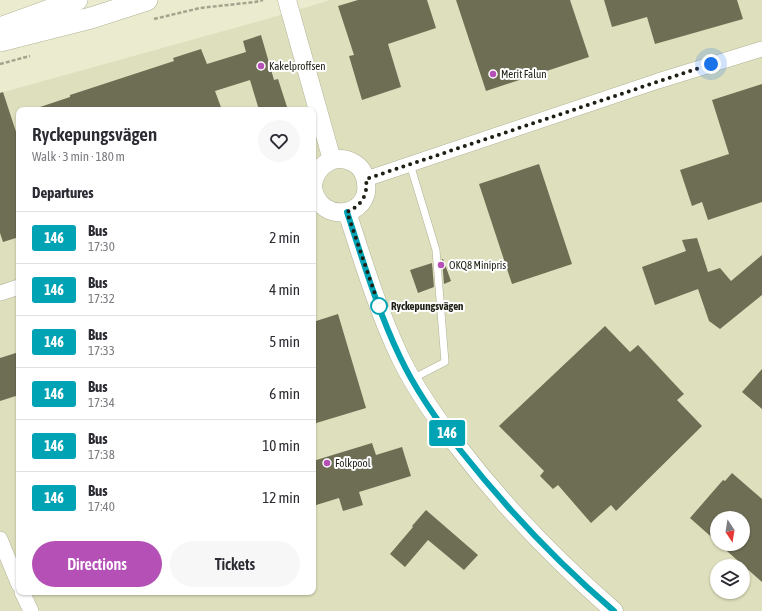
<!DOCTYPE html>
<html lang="en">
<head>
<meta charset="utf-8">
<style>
	:root { --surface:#fff; --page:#f7f7f7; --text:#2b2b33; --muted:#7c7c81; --line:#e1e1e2; --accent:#b550b6 }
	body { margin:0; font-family:"Asap Condensed",sans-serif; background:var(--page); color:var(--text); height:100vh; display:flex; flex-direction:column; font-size:15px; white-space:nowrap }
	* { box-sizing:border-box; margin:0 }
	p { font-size:13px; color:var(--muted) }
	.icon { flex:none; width:22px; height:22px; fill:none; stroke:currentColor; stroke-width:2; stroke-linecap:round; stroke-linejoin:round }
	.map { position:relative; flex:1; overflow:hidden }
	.sheet { position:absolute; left:16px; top:107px; width:300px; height:488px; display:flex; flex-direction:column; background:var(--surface); border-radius:8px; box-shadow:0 1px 3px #0004 }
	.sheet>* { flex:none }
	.badge { padding:0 8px; border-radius:3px; font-size:14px; line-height:26px }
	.needle { width:26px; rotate:168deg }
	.buttons { position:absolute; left:710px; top:511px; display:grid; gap:8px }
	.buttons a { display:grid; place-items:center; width:40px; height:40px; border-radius:50%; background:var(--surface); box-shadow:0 1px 3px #0004; font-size:20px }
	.you { position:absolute; width:20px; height:20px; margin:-10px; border:3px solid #fff; border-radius:50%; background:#1a73e8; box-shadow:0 0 0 6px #1a73e833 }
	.map>.badge { position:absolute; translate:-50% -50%; box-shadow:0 0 0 2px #fff }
	h2 { padding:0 16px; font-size:15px; line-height:36px }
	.round { display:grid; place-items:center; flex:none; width:42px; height:42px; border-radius:21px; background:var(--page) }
	.summary { display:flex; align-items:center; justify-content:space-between; height:68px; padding:0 16px }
	h1 { font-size:19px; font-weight:600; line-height:30px }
	.action { display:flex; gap:8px; margin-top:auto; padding:8px 16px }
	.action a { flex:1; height:46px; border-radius:24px; background:var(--accent); color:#fff; font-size:16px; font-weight:600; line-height:46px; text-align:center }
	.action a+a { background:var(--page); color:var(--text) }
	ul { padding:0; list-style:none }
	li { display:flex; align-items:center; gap:12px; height:52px; padding:0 16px; border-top:1px solid var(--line) }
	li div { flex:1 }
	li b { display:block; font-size:15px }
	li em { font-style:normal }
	li .badge { min-width:44px; font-weight:700; text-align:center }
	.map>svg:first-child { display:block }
	.built { fill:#dedfbc; fill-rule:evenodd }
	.building { fill:#6e6e55 }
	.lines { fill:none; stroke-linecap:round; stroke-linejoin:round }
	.service-casing { stroke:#b1b297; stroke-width:8 }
	.minor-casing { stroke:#b1b297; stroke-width:16 }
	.tertiary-casing { stroke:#b1b297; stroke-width:19 }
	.secondary-casing { stroke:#b1b297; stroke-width:22 }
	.path { stroke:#a3a48d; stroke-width:2.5; stroke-dasharray:4 2; stroke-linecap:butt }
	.service { stroke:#fff; stroke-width:7 }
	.minor { stroke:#fff; stroke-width:15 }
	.tertiary { stroke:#fff; stroke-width:18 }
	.secondary { stroke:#fff; stroke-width:21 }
	.line-casing { stroke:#fff; stroke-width:9 }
	.line { stroke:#00a3b4; stroke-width:6 }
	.walk { stroke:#1f1f15; stroke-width:4; stroke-dasharray:0 7.2 }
	.poi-dot { fill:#b550b6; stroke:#fff; stroke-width:1.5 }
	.stop-dot { fill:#fff; stroke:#00a3b4; stroke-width:2 }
	.labels { text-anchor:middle; stroke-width:4; stroke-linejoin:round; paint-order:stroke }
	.poi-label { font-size:11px; fill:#1f1f15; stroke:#fff; text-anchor:start }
	.stop-label { font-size:11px; font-weight:bold; fill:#1f1f15; stroke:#fff; text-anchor:start }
</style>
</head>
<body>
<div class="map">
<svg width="762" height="611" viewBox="0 0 762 611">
	<rect width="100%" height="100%" fill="#ebeccf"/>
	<path class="built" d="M330 0H762V611H0V93L288 13ZM19 110H313V592H19ZM717 518H743V544H717ZM717 566H743V592H717Z"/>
	<path class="building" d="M358 0H427L436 28 388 44 401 87 362 100 349 56 354 55 338 6Z
		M456 0H570L589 57 486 91Z
		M604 0H737L743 19 655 44 647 17 612 27Z
		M261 35 274 80 278 79 288 110H259L250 80 215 91 222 110H40V107L70 97V95L174 61 173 58 201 49 207 64 246 52 243 41Z
		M762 84V202L708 220 702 202 692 206 680 170 729 154 712 100Z
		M3 92 19 141V237L3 242 0 233V93Z
		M539 164 572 264 512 284 479 184Z
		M697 238 708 272 720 268 731 281 762 255V295L720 329 709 321 698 289 655 305 642 267 686 251 682 240Z
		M442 259H443L451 281 444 284Z
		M432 263 434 287 418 293 410 270Z
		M338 314 366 408 313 424V322Z
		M605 326 630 352 638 345 684 394 677 400 702 426 616 511 611 505 591 523 558 485 553 489 540 476 544 471 499 426Z
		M19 352V395L0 401V358Z
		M762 369V409L742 392Z
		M372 443 376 455 402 447 411 476 359 492 363 505 343 511 339 498 313 506V461Z
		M732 473 762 499V582L719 544H743V518H717V542L690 518 723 480 725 481Z
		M426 510 478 555 464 570 428 540 405 567 390 554 413 527 412 526Z"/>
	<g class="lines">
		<defs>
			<path id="service" d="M410 164 436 250 445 362 412 379"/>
			<path id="minor" d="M366 179 658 81 762 49
				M0 293 19 287
				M0 539 19 585
				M22 592 31 611"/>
			<path id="tertiary" d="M287 0 332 160
				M313 185C316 165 335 152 354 163 361 167 365 174 366 183 371 217 320 225 313 188
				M347 212C363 261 378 311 400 357 416 390 437 420 460 449 505 508 558 562 614 611"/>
			<path id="secondary" d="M0 28 77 0
				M0 41 91 18 147 0"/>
		</defs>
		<use href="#service" class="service-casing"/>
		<use href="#minor" class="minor-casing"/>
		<use href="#tertiary" class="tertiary-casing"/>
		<use href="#secondary" class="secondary-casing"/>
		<path class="path" d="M154 19 200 8 255 2 263 0
			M0 64 30 56"/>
		<use href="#service" class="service"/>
		<use href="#minor" class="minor"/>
		<use href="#tertiary" class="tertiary"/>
		<use href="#secondary" class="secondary"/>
	</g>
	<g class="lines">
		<defs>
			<path id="line" d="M347 212C363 261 378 311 400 357 416 391 438 422 461 451 507 509 558 563 614 611"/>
		</defs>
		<use href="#line" class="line-casing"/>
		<use href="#line" class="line"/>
		<path class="walk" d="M379 306 347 212C362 205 368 195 366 179L711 64"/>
	</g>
	<g class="poi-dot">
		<circle cx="261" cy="66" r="4"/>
		<circle cx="493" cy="74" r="4"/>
		<circle cx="441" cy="265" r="4"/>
		<circle cx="327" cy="463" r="4"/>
	</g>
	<circle class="stop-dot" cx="379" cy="306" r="8"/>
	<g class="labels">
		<g class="poi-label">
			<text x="269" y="70">Kakelproffsen</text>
			<text x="501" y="78">Merit Falun</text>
			<text x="449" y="269">OKQ8 Minipris</text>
			<text x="335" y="467">Folkpool</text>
		</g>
		<g class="stop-label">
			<text x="391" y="310">Ryckepungsvägen</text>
		</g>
	</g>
</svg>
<div class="buttons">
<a><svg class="needle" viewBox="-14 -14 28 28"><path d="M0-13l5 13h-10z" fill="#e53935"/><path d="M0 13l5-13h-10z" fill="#7c7c81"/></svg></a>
<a><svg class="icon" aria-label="layers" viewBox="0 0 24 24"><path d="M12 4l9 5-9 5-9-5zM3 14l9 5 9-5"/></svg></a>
</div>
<div class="you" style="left:711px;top:64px"></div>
<b class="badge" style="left:447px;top:433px;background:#00a3b4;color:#fff">146</b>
<section class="sheet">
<div class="summary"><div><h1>Ryckepungsvägen</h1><p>Walk · 3 min · 180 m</p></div><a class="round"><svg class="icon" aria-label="heart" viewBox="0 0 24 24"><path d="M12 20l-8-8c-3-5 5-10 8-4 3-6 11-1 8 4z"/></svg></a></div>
<h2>Departures</h2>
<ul>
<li><span class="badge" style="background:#00a3b4;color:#fff">146</span><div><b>Bus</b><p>17:30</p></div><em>2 min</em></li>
<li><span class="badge" style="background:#00a3b4;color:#fff">146</span><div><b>Bus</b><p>17:32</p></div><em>4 min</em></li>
<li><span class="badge" style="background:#00a3b4;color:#fff">146</span><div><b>Bus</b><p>17:33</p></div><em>5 min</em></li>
<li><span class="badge" style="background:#00a3b4;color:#fff">146</span><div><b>Bus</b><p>17:34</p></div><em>6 min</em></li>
<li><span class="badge" style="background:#00a3b4;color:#fff">146</span><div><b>Bus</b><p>17:38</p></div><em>10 min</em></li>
<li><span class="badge" style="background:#00a3b4;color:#fff">146</span><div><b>Bus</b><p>17:40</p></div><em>12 min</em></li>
</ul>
<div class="action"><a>Directions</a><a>Tickets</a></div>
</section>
</div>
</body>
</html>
